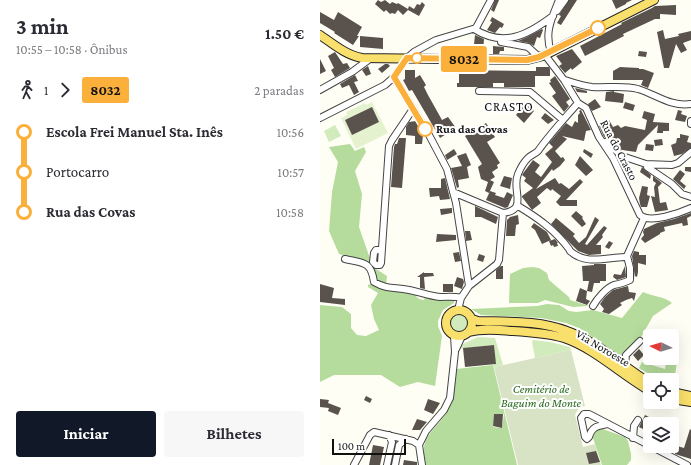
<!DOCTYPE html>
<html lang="pt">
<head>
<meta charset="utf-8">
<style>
	:root { --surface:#fff; --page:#f7f7f7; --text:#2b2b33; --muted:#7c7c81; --accent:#111827 }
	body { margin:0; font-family:"Crimson Pro",serif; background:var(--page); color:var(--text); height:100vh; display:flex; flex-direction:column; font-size:15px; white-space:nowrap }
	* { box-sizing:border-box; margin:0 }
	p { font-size:13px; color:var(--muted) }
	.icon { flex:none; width:22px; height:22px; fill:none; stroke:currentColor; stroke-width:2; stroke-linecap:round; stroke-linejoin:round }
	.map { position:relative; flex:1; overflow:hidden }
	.sheet { display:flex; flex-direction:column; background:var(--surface); width:320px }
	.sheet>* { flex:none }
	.badge { padding:0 8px; border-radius:3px; font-size:14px; line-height:26px }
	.needle { width:26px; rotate:275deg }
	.buttons { position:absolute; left:323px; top:329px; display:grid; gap:8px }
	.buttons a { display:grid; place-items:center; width:36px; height:36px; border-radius:4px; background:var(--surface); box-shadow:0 4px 16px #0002; font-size:20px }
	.scale { position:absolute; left:12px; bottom:10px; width:74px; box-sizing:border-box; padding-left:4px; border:2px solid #111; border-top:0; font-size:11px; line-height:14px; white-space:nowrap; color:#111; -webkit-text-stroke:3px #fff; paint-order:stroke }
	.map>.badge { position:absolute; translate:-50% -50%; box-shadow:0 0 0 2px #fff }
	.legs { display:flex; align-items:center; gap:6px; height:44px; padding:0 16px; font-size:13px }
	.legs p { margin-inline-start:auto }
	.overview { display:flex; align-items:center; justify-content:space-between; height:68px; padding:0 16px }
	h1 { font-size:22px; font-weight:700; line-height:30px }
	.action { display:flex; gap:8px; margin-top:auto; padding:8px 16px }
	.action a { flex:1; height:46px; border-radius:4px; background:var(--accent); color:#fff; font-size:16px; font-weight:700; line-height:46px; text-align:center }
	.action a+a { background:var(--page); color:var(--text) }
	ul { padding:0 16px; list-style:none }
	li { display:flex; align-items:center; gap:14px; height:40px; font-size:15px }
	li i { display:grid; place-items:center; width:6px; height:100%; margin:0 5px; background:currentColor }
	li i::after { content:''; width:10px; height:10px; margin:-5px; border:3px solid; border-radius:50%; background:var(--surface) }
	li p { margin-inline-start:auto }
	li:first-child i { background:linear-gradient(#0000 50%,currentColor 0) }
	li:last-child i { background:linear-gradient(currentColor 50%,#0000 0) }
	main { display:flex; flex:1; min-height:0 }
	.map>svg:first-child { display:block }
	.green { fill:#d2ebbd }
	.forest { fill:#b5dc9c; fill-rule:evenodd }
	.cemetery { fill:#d7e3c4 }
	.pitch { fill:#e4f2cf }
	.building { fill:#5a534d }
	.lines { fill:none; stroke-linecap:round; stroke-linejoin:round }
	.minor-casing { stroke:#444; stroke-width:8 }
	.major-casing { stroke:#222; stroke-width:10 }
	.minor { stroke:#fff; stroke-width:6 }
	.major { stroke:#f9df6b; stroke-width:8 }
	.line-1-casing { stroke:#fff; stroke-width:9 }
	.line-1 { stroke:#fbb03b; stroke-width:6 }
	.stop-1-dot { fill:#fff; stroke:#fbb03b; stroke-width:2 }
	.labels { text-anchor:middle; stroke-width:4; stroke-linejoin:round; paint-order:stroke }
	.stop-label { font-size:12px; font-weight:bold; fill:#111; stroke:#fff; text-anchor:start }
	.street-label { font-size:12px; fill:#111; stroke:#fff }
	.park-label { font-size:12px; font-style:italic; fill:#2a6b1f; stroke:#fff }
	.neighbourhood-label { font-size:13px; letter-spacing:1px; fill:#111; stroke:#fff }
</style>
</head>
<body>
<main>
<section class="sheet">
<div class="overview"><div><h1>3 min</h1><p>10:55 – 10:58 · Ônibus</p></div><b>1.50 €</b></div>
<div class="legs"><svg class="icon" aria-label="walk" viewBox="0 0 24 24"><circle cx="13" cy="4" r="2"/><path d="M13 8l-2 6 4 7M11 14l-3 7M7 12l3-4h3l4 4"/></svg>1<svg class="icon" aria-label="forward" viewBox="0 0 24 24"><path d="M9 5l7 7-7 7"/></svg><b class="badge" style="background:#fbb03b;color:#111">8032</b><p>2 paradas</p></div>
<ul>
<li><i style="color:#fbb03b"></i><b>Escola Frei Manuel Sta. Inês</b><p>10:56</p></li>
<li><i style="color:#fbb03b"></i><span>Portocarro</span><p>10:57</p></li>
<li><i style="color:#fbb03b"></i><b>Rua das Covas</b><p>10:58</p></li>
</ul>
<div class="action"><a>Iniciar</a><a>Bilhetes</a></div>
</section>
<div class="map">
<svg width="371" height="465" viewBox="0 0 371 465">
	<rect width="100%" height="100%" fill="#fffef5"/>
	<path class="green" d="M15 125 21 136 9 142 4 131Z
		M129 323a10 10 0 1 1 20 0a10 10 0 1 1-20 0Z
		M158 337 175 338 183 365 174 367 173 365 175 364 173 345 138 349 141 345Z
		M213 340 230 342 250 347 251 350 215 358 212 342Z"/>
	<path class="forest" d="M30 144 35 151 44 147 46 152 35 171 42 194 39 227 53 267 67 276 66 285 57 282 46 262 19 254 9 231 12 192 18 162 9 147Z
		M212 267 219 268 227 273 229 280 249 297 250 300 269 306 253 307 225 300 218 303H189L190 274 203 268Z
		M50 284 94 293C96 297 99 300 104 300L105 296 135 299 134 303 123 310 118 321V326L122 336 115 386 98 382 80 387 61 375H14L0 382V305L22 307 31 314V328L37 335 46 336 59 330 54 319 51 305 58 293 48 287V285Z
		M323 292C333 297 344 296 352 303L333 316 319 341 303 358 259 328 246 323 221 318 161 315 151 309 217 306 227 304 239 305 249 311 256 312 273 310 302 318Z
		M347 358 357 361 354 384 352 385V380H338L319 368 322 362 345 369Z
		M173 365 197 465H105C98 434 118 430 129 408 135 395 135 382 136 369ZM174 414H184L182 428 173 427Z
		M280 428 305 437 308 441 311 454V460L307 465H282L272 435 276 430Z"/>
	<path class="cemetery" d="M251 350 265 406 259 407 255 415 263 447 275 444 281 465H198L174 367Z"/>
	<path class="pitch" d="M52 102 68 133 36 149 21 118 27 115 26 112 45 103 46 105Z"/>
	<path class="building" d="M58 0 61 2 65 0 70 4 72 2 77 4 78 3 88 9 89 6 94 9 97 4 100 5 102 2 105 5 99 16 88 10 83 15 78 10 75 14 72 13 70 14 66 10 64 12 55 4Z
		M175 0H179L174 12 171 10Z
		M249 0H257L241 25 237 23 241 16 239 15Z
		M292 0H312L306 3V4L296 9Z
		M356 5V15L340 14V19H335L303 34 304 36 265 56 260 46 302 24 301 23 332 8 335 6Z
		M0 12 14 20 18 12 42 27 37 36H39L33 45 14 33 15 32 0 23Z
		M172 17 184 24 182 28 180 27 175 33 167 30 172 22 170 21Z
		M222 29 223 30 220 38 217 37 214 46 209 43 198 41 207 37Z
		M343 30 345 39 359 36 358 34 371 31V40L363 43 367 50 361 53 356 44 349 68H344L337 32Z
		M155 35 164 39 163 54H153Z
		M40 36 63 38V49L40 47Z
		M173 46 184 47V51H180L179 54H173Z
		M252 49 262 62 252 70 251 68 245 73 239 66 242 64 236 56Z
		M319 51 327 52 326 57 318 56Z
		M15 52 23 64 27 63 30 68 15 77 11 70 14 68 8 56Z
		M0 59 6 71 0 74Z
		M65 64H68L70 66 62 73 58 69Z
		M48 66 51 74 46 76 42 70Z
		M216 67H229L230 69V76H215V87H184V83H173V87H137V83H139V70L216 71Z
		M300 67 319 68V69H323L334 73 328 88 321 85 323 80H293V71Z
		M85 70H95V78L100 75 106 85 104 87 108 95 122 120 128 117 136 128 120 138 92 90 89 91 83 80 85 79Z
		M35 75 38 81 34 82 39 92 34 95 29 85 22 88 20 84Z
		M235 76 250 99 246 102 249 106 244 112 232 96 236 93 229 83 231 82 230 80Z
		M255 88 267 91V93L257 92Z
		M294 91V92L304 94 303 103 285 101 286 92Z
		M275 99 281 107 272 111 268 104Z
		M203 102 214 111 204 123 196 115 201 108 199 106Z
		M305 102 315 105 313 111 303 108Z
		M52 107 59 122 32 135 25 120Z
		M261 110 271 130 266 131 264 141 242 136 247 139 235 151 241 158 243 157 245 160 240 166 233 171 232 169 216 189 235 178 239 184 241 183 249 189 260 179 263 182 246 200H257V206H240L236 202 241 196 232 189 231 191 227 188 217 197 221 203 212 210 202 197V196L213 188 204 181 206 178 202 175 204 172 213 160 220 165 215 172 221 177 232 162 225 154 233 147 229 143 246 123 252 127 255 121 258 123V115L260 113 259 111Z
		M358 110 362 111 361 114 367 116 365 122 355 120Z
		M324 111 335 114 333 122 349 123V131H343V133H337L338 125 318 145 316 152 302 150 289 139 285 138 283 135 279 126 289 120 293 127 298 125 301 128 305 126 325 130 327 120 322 118Z
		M225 113 234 120 228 124 221 118Z
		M96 121 103 135 102 144H95V136L86 135V127L89 122Z
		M166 123 175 137 167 142 180 163 177 165 178 168 172 172 175 177 170 180 174 182 169 193 165 191 168 182 161 179 158 167 162 164 145 136Z
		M360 134 369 136 367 142 371 143V148L362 154 354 156 351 145 356 143 357 138H360Z
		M79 138H86L82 188 71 187 74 147 75 144H77Z
		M342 139 343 145 335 146 334 140Z
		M326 144 334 145 333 151 325 150Z
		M134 149 137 154 127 160 125 155Z
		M264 149 273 154 271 158 263 152Z
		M146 153 151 165 147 167 149 178 138 180 139 187 137 188 131 168 142 166 137 156Z
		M260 156 273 170 266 176 255 165Z
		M322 167 331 175 330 179 320 172Z
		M365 167H371V172L365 171Z
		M360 170 365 174 360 181 366 186 364 189 353 179Z
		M184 176 192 178 190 189 180 186Z
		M333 176 342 183 338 187 340 203 346 202 348 210 335 212 331 196 335 197 334 187 336 183 333 181Z
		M125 178 130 199 120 200 119 196 110 197 109 188H121V179Z
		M322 186 328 187 327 195 330 196 327 207H321L320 204 319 198Z
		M170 191 176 193 175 195 184 198 187 192 193 195 188 207 185 208 166 200Z
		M155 206 178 217 176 224 161 217H155Z
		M132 208V213L121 215 120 209Z
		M256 211 263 217 262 218 266 224 262 227 251 216Z
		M371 213V216L367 218 368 225 363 226 362 223 344 227 345 231 340 233V234L325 243 321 239 324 235 323 232 324 229 337 223 354 219Z
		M198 215 199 224 196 225 195 236H186L187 220 190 217Z
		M275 217 279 220 265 244 267 245 284 226 287 228 282 235 283 237 276 245H281V254L269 255 258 251 231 224 236 218 255 234 253 236 259 243 266 237Z
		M214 223 227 232 231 240 222 244 215 230 211 227Z
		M145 231H150L152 240 146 241Z
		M117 234 136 235V240L116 242Z
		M235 239 238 243H237L238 246 234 247 233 245 231 246 229 241Z
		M289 241 293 243 289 249 285 247Z
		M314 251 319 252V255H326V265L318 263V272L317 277 315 276V278L312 256Z
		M139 252 141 261 135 262 133 253Z
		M159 254 165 256 163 262 157 260Z
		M274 264H286V281H280V283H274L272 292 267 291 269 281H263L262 266 274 265Z
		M181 266H183V279H176V270Z
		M305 266 306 277 297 280 293 277 294 274 301 275Z
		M104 272V273H113L114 276 104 277 105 289 100 288V277H97Z
		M137 277 143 279 144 282 142 289 134 286Z
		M0 284 14 288 12 298 25 299V305L0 302Z
		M123 284H133V292H123Z
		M308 286 309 292 316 293 314 301 312 298 306 300 300 303 302 305 289 314 282 312 284 309 280 304 285 297 293 290Z
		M260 288 267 291 266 299 270 301 267 305 256 301Z
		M174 345 176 364 145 367 143 348Z
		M319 349 324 355 318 361 313 355Z
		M333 358H346V365H339L340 363 333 362Z
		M46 396 52 399 50 403 44 400Z
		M0 399 9 400 8 403 21 408 18 415 8 411 9 408 0 407Z
		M108 399 120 403 113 414 104 410Z
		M174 414H183L182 428 173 426Z
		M325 415 331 418 325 430 319 427Z
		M97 419 107 422 100 430H92Z
		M370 429 371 430V459L355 454 357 446 364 448Z
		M53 445 64 447 60 465H49Z
		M276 451 280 462 269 464 266 453Z
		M84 460 97 462V465H83Z"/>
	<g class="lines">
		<defs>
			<path id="minor" d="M237 11 245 0
				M154 29C184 48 208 35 233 16
				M181 42 208 47 219 57
				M231 52C224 32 232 18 239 0
				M225 55 244 80 258 103 266 108 279 137 293 158 320 215C330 224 360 213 371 208
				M74 77 109 135 127 169 136 203 149 286 141 298 138 310
				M245 80C254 83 263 86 272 87 287 88 304 85 318 89 337 95 351 107 371 104
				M0 90 32 72 51 58
				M159 91 210 92 243 120
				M0 118 65 85 74 77 87 58 94 52 116 40 156 28 171 0
				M371 121V124
				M286 142 302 156 326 164 352 165 358 163 371 152
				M326 164 327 167 352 184 362 194 371 197
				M133 192 183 213
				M198 206C218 218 235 230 249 249L250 251C265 265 285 258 304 257L307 256
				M61 250H56L54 253 53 262 56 265H60L61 263 69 146 72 140 93 109
				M307 256 324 218
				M25 259C43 263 51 261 54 282 68 290 74 287 89 290 100 292 109 296 120 297 127 297 134 296 141 298
				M149 286 177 264 179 260 183 213C209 210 191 190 198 174 200 169 204 162 208 158 211 155 215 154 218 151 230 134 244 119 258 103
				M273 306C277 299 286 288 294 285 299 284 304 283 310 280V268L307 256
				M136 349 142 336
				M305 366 306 355 320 341
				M288 424C278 426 272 426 269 437L267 439 265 437 261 418 264 414H269L367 465
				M313 438 314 426 318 420
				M99 445 106 431 124 410 130 398 135 352 134 336
				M99 445 102 465
				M34 465 50 435 54 432 93 441 99 445
				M67 465 72 442 69 435
				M75 465 79 445 86 439"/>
			<path id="major" d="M0 35C13 44 26 55 42 58L207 60 219 57 225 55 334 0
				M126 323a13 13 0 1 1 26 0a13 13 0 1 1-26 0Z
				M152 319 158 321C187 322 219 320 247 331 278 342 302 366 330 383
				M149 332C163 328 178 330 192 331 209 332 227 333 244 338 274 348 302 375 330 391
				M352 392 371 396
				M352 399 371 402"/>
		</defs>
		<use href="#minor" class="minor-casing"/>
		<use href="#major" class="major-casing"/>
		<use href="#minor" class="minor"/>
		<use href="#major" class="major"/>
	</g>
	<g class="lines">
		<defs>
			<path id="line-1" d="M105 129 74 77 87 58 207 60 219 57 278 28"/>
		</defs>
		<use href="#line-1" class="line-1-casing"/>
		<use href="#line-1" class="line-1"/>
	</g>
	<g class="stop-1-dot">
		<circle cx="278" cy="28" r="7"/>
		<circle cx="97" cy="58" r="5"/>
		<circle cx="105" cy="129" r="7"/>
	</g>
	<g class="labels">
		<g class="stop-label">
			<text x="116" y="133">Rua das Covas</text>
		</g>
		<g class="street-label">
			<text transform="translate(299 150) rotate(62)" y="4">Rua do Crasto</text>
			<text transform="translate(283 348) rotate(31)" y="4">Via Noroeste</text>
		</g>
		<g class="park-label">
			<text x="221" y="393">Cemitério de<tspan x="221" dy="14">Baguim do Monte</tspan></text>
		</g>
		<g class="neighbourhood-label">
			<text x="189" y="111">CRASTO</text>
		</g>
	</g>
</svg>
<div class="buttons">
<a><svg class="needle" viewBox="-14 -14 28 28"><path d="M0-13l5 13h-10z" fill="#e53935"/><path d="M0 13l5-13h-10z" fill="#7c7c81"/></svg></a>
<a><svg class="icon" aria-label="locate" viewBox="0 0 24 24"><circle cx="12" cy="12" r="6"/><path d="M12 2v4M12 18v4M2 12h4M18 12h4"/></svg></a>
<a><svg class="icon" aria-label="layers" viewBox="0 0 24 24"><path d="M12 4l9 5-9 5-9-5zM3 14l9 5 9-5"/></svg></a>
</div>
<div class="scale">100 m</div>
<b class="badge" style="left:144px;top:59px;background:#fbb03b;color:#111">8032</b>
</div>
</main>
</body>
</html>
